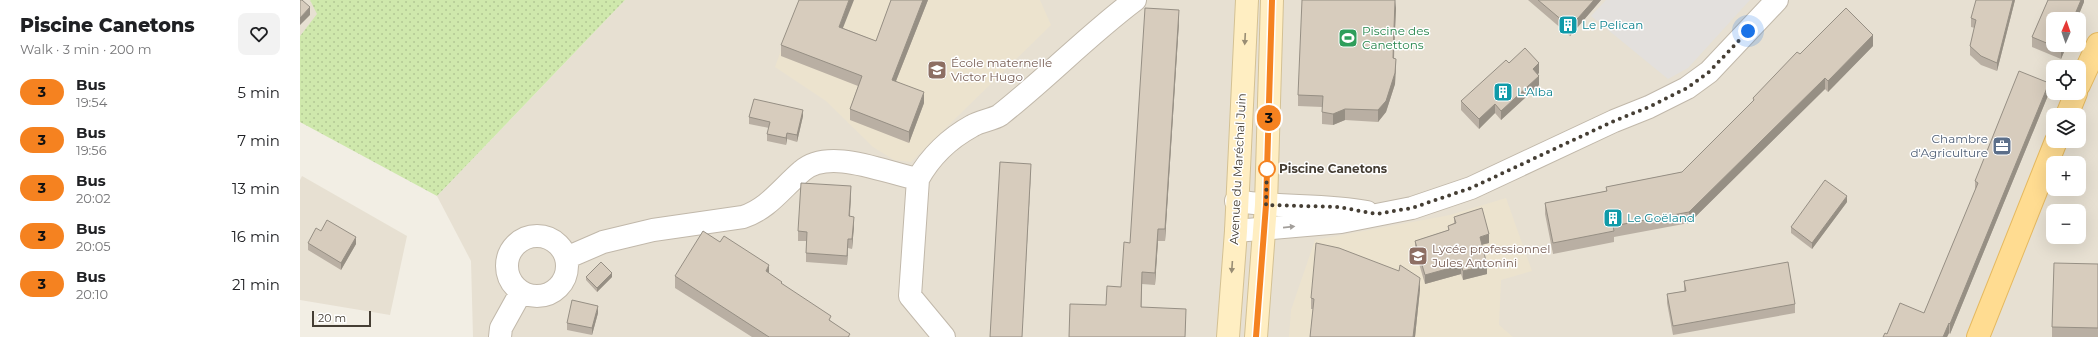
<!DOCTYPE html>
<html lang="en">
<head>
<meta charset="utf-8">
<style>
	:root { --surface:#fff; --page:#f2f2f2; --text:#202124; --muted:#757577 }
	body { margin:0; font-family:Montserrat,sans-serif; background:var(--page); color:var(--text); height:100vh; display:flex; flex-direction:column; font-size:15px; white-space:nowrap }
	* { box-sizing:border-box; margin:0 }
	p { font-size:13px; color:var(--muted) }
	.icon { flex:none; width:22px; height:22px; fill:none; stroke:currentColor; stroke-width:2; stroke-linecap:round; stroke-linejoin:round }
	.map { position:relative; flex:1; overflow:hidden }
	.details { display:flex; flex-direction:column; background:var(--surface); width:300px }
	.details>* { flex:none }
	.badge { padding:0 8px; border-radius:13px; font-size:14px; line-height:26px }
	.needle { width:26px; rotate:2deg }
	.tools { position:absolute; left:1746px; top:12px; display:grid; gap:8px }
	.tools a { display:grid; place-items:center; width:40px; height:40px; border-radius:8px; background:var(--surface); box-shadow:0 4px 16px #0002; font-size:20px }
	.scale { position:absolute; left:12px; bottom:10px; width:59px; box-sizing:border-box; padding-left:4px; border:2px solid #453e34; border-top:0; font-size:11px; line-height:14px; white-space:nowrap; color:#453e34; -webkit-text-stroke:3px #fff; paint-order:stroke }
	.you { position:absolute; width:20px; height:20px; margin:-10px; border:3px solid #fff; border-radius:50%; background:#1a73e8; box-shadow:0 0 0 6px #1a73e833 }
	.map>.badge { position:absolute; translate:-50% -50%; box-shadow:0 0 0 2px #fff }
	.round { display:grid; place-items:center; flex:none; width:42px; height:42px; border-radius:8px; background:var(--page) }
	.overview { display:flex; align-items:center; justify-content:space-between; height:68px; padding:0 20px }
	h1 { font-size:19px; font-weight:800; line-height:30px }
	ul { padding:0; list-style:none }
	li { display:flex; align-items:center; gap:12px; height:48px; padding:0 20px }
	li div { flex:1 }
	li b { display:block; font-size:15px }
	li em { font-style:normal }
	li .badge { min-width:44px; font-weight:700; text-align:center }
	main { display:flex; flex:1; min-height:0 }
	.map>svg:first-child { display:block }
	.residential { fill:#e7e0d2; fill-rule:evenodd }
	.education { fill:#ece3ce }
	.grass { fill:url(#grass-dots) }
	.parking { fill:#e3e0dd }
	.lines { fill:none; stroke-linecap:round; stroke-linejoin:round }
	.minor-casing { stroke:#c1b8aa; stroke-width:24 }
	.secondary-casing { stroke:#d4c193; stroke-width:24 }
	.primary-casing { stroke:#e5b960; stroke-width:24 }
	.minor { stroke:#fff; stroke-width:22 }
	.secondary { stroke:#ffeec2; stroke-width:22 }
	.primary { stroke:#ffdc91; stroke-width:22 }
	.wall { fill:#b9afa3 }
	.shaded-wall { fill:#968f84 }
	.building { fill:#d7ccbd; stroke:#968f84 }
	.oneway { fill:#998d74 }
	.oneway2 { fill:#a29e9a }
	.line-casing { stroke:#fff; stroke-width:9 }
	.line { stroke:#f58220; stroke-width:6 }
	.walk { stroke:#453e34; stroke-width:4; stroke-dasharray:0 7.2 }
	.stop-dot { fill:#fff; stroke:#f58220; stroke-width:2 }
	.labels { text-anchor:middle; stroke-width:3; stroke-linejoin:round; paint-order:stroke }
	.culture-label { font-size:12px; fill:#0d838f; stroke:#fff; text-anchor:start }
	.leisure-label { font-size:12px; fill:#27864d; stroke:#fff; text-anchor:start }
	.education-label { font-size:12px; fill:#785e54; stroke:#fff; text-anchor:start }
	.service-label { font-size:12px; fill:#4e5e75; stroke:#fff; text-anchor:end }
	.street-label { font-size:12px; fill:#453e34; stroke:#fff }
	.stop-label { font-size:12px; font-weight:bold; fill:#453e34; stroke:#fff; text-anchor:start }
</style>
</head>
<body>
<main>
<section class="details">
<div class="overview"><div><h1>Piscine Canetons</h1><p>Walk · 3 min · 200 m</p></div><a class="round"><svg class="icon" aria-label="heart" viewBox="0 0 24 24"><path d="M12 20l-8-8c-3-5 5-10 8-4 3-6 11-1 8 4z"/></svg></a></div>
<ul>
<li><span class="badge" style="background:#f58220;color:#111">3</span><div><b>Bus</b><p>19:54</p></div><em>5 min</em></li>
<li><span class="badge" style="background:#f58220;color:#111">3</span><div><b>Bus</b><p>19:56</p></div><em>7 min</em></li>
<li><span class="badge" style="background:#f58220;color:#111">3</span><div><b>Bus</b><p>20:02</p></div><em>13 min</em></li>
<li><span class="badge" style="background:#f58220;color:#111">3</span><div><b>Bus</b><p>20:05</p></div><em>16 min</em></li>
<li><span class="badge" style="background:#f58220;color:#111">3</span><div><b>Bus</b><p>20:10</p></div><em>21 min</em></li>
</ul>
</section>
<div class="map">
<svg width="1798" height="337" viewBox="0 0 1798 337">
	<defs>
		<pattern id="grass-dots" width="8" height="8" patternUnits="userSpaceOnUse"><rect width="8" height="8" fill="#cfe8ac"/><path d="M2 2h.1M6 6h.1" fill="none" stroke="#b3c895" stroke-width="1.8" stroke-linecap="round"/></pattern>
	</defs>
	<rect width="100%" height="100%" fill="#f2eee4"/>
	<path class="residential" d="M0 0H10L18 14 0 36Z
		M325 0H1798V337H173L171 261 137 196ZM1753 19H1779V45H1753ZM1753 67H1779V93H1753ZM1753 115H1779V141H1753ZM1753 163H1779V189H1753ZM1753 211H1779V237H1753Z
		M2 176 107 236 90 315 0 300V180Z"/>
	<path class="education" d="M499 0H740L751 25 611 162 594 160 573 147 526 101 475 67Z
		M1206 198 1232 271 1201 280 1199 325 1213 337H989L991 310 1015 240 1150 215Z"/>
	<path class="grass" d="M10 0H325L137 196 0 122V36L17 14Z"/>
	<path class="parking" d="M1306 0H1450L1388 68 1368 79 1291 16Z"/>
	<g class="lines">
		<defs>
			<path id="minor" d="M936 201C980 208 1024 204 1067 212
				M936 231 1041 222 1112 208 1171 188 1314 121 1349 107 1387 88 1409 72 1477 0
				M207 266a30 30 0 1 1 60 0a30 30 0 1 1-60 0Z
				M266 258 303 242 353 230 443 217C468 209 482 188 502 171 529 147 586 173 618 179
				M200 337 201 328 221 292
				M644 337 610 296 618 179C630 157 650 138 672 126 680 121 692 120 700 115 746 79 787 36 835 0"/>
			<path id="secondary" d="M928 337 936 231 947 0
				M956 337 966 205 972 0"/>
			<path id="primary" d="M1779 85 1798 44
				M1767 115 1776 93
				M1678 337 1756 141"/>
		</defs>
		<use href="#minor" class="minor-casing"/>
		<use href="#secondary" class="secondary-casing"/>
		<use href="#primary" class="primary-casing"/>
		<use href="#minor" class="minor"/>
		<use href="#secondary" class="secondary"/>
		<use href="#primary" class="primary"/>
	</g>
	<path class="wall" d="M591 0H628L596 81 624 103 609 143 550 120V109L558 86 481 56V45L543 28 576 41Z
		M1228 0H1301L1270 36Z
		M1715 0 1697 71 1681 65 1670 55V46L1675 28 1671 27V18Z
		M1748 0H1784V2L1777 19H1753V45H1767L1761 59 1732 47V37Z
		M1096 8 1094 59 1096 70 1095 84 1086 112 1078 122 1045 120 1033 125 1022 124V107L998 106V95Z
		M879 22 865 241H858L855 285 842 284 841 307 886 321 885 337H769L806 305 821 287Z
		M1573 46 1528 92 1525 89 1389 223 1314 237V242L1253 254 1245 214V203L1306 191V187L1382 172 1453 101V98L1500 54Z
		M1209 63 1239 73 1237 74 1239 85 1201 120 1195 113 1179 129 1161 110V101Z
		M1749 93 1650 334 1649 333 1647 337H1583L1624 313 1675 191V181Z
		M503 116 497 142 487 139 486 145 467 141V134L469 128 449 124V117Z
		M551 195 550 217 554 226 552 249 548 248 547 265 506 262V241H498V231Z
		M1547 202 1512 249 1491 233V227Z
		M1154 217 1189 243 1182 245 1187 274 1163 280 1161 274 1125 284 1115 250V241L1148 230V226L1154 223Z
		M21 231 56 244 41 270 8 250V243Z
		M1798 264V337H1752V327Z
		M469 273 482 284 531 321 550 337H452L375 288V276Z
		M286 277H312L297 292 286 280Z
		M1384 281 1495 304V313L1373 335 1367 303V294L1384 291Z
		M1120 289 1115 337H1010L1013 309H1011V298Z
		M298 313 292 335 267 330V323Z"/>
	<path class="shaded-wall" d="M549 0H554L539 38V27Z
		M623 0H628L592 91V80Z
		M1095 0 1096 8 1093 70V58Z
		M1294 0H1301L1270 36V27Z
		M1713 0H1715L1697 71V63Z
		M1781 0H1784V2L1777 19H1773Z
		M10 7V15L0 25V18Z
		M879 10V22L865 241V229Z
		M1573 35V46L1528 92V81Z
		M1763 45H1767L1761 59V49Z
		M1096 59 1095 84 1086 112 1078 122V110Z
		M1239 63V73L1233 79V69Z
		M1239 76V85L1201 120V111Z
		M1525 78V89L1389 223V212Z
		M1749 83V93L1650 334V324Z
		M624 92V103L609 143V132Z
		M1195 104V113L1179 129V119Z
		M1045 109V120L1033 125V114Z
		M503 110V116L497 142V135Z
		M487 133V139L486 145V138Z
		M731 164V171L722 337Z
		M551 186V195L549 226V216Z
		M1547 196V202L1512 249V243Z
		M554 217V226L552 249V239Z
		M858 229V241L855 285V273Z
		M1189 234V243L1180 245V237Z
		M56 237V244L41 270V263Z
		M548 239V248L547 265V256Z
		M469 265V276L466 271Z
		M1161 265V274L1125 284V275Z
		M1187 265V274L1163 280V271Z
		M842 272V284L841 318V307Z
		M312 273V277L297 292V288Z
		M1120 278V289L1115 337H1113Z
		M298 306V313L292 335V328Z
		M1649 323V333L1647 337H1643Z"/>
	<path class="building" d="M0 0H2L10 7 0 18Z
		M499 0H549L539 27 576 41 591 0H623L592 80 624 92 609 132 550 109 562 76 481 45Z
		M1002 0H1095L1093 58 1096 59 1095 73 1086 101 1078 110 1045 109 1033 114 1022 112 1023 96 998 95Z
		M1238 0H1294L1270 27Z
		M1676 0H1713L1697 63 1681 56 1670 46 1676 20 1671 18Z
		M1748 0H1781L1773 19H1753V45H1763L1761 49 1732 37Z
		M845 8 879 10 865 229H858L855 273 842 272 841 307 886 309 885 337H769L770 304 806 305 807 286 821 287 824 242 830 243Z
		M1546 8 1573 35 1528 81 1525 78 1389 212 1313 226 1314 231 1253 243 1245 203 1307 191 1306 187 1382 172 1454 100 1453 98 1497 52 1500 54Z
		M1225 48 1239 63 1233 69 1239 76 1201 111 1195 104 1179 119 1161 101 1206 60 1209 63Z
		M1719 71 1749 83 1650 324 1649 323 1643 337H1583L1585 333 1587 334 1600 303 1624 313 1678 183 1675 181Z
		M454 99 503 110 497 135 487 133 486 138 467 134 470 122 449 117Z
		M700 162 731 164 722 337H690Z
		M1525 180 1547 196 1512 243 1491 227Z
		M501 183 551 186 549 216 554 217 552 239H548L547 256 506 253 507 232 498 231Z
		M1182 208 1189 234 1180 237 1187 265 1163 271 1161 265 1125 275 1115 241 1149 230 1148 226 1156 223 1154 217Z
		M27 220 56 237 41 263 8 243 16 228 21 231Z
		M403 231 420 242 424 236 469 265 466 271 482 282 481 283 531 316 529 320 550 334 548 337H468H469L375 276Z
		M1016 243 1039 248 1099 271 1100 265 1120 278 1113 337H1010L1014 299 1011 298Z
		M301 262 312 273 297 288 286 277Z
		M1488 262 1495 304 1373 326 1367 294 1386 291 1384 281Z
		M1754 263 1798 264V328L1752 327Z
		M272 300 298 306 292 328 267 323Z"/>
	<defs><path id="oneway-solid" d="M-6-.8H1V-3.2L6.5 0L1 3.2V.8H-6Z"/></defs>
	<g class="oneway">
		<use href="#oneway-solid" transform="translate(945 39) rotate(93)"/>
		<use href="#oneway-solid" transform="translate(932 267) rotate(94)"/>
	</g>
	<use class="oneway2" href="#oneway-solid" transform="translate(989 227) rotate(-6)"/>
	<g class="lines">
		<defs>
			<path id="line" d="M956 337 966 205 972 0"/>
		</defs>
		<use href="#line" class="line-casing"/>
		<use href="#line" class="line"/>
		<path class="walk" d="M967 169V165L966 205 1039 207 1076 214 1112 208 1171 188 1314 121 1349 107 1387 88 1409 72 1448 31"/>
	</g>
	<defs>
		<symbol id="building-square" viewBox="-11 -11 22 22"><rect x="-9" y="-9" width="18" height="18" rx="4" fill="#0f9aa8" stroke="#fff"/><path d="M-4-6H4V6H1V3H-1V6H-4ZM-2.5-4.3h1.7v1.8h-1.7ZM.8-4.3h1.7v1.8H.8ZM-2.5-1h1.7V.8h-1.7ZM.8-1h1.7V.8H.8Z" fill="#fff"/></symbol>
		<symbol id="stadium-square" viewBox="-11 -11 22 22"><rect x="-9" y="-9" width="18" height="18" rx="4" fill="#2e9e5b" stroke="#fff"/><path d="M0-5a6.5 5 0 1 0 0 10a6.5 5 0 1 0 0-10ZM-3.5-1.8h7v3.6h-7Z" fill="#fff"/></symbol>
		<symbol id="school-square" viewBox="-11 -11 22 22"><rect x="-9" y="-9" width="18" height="18" rx="4" fill="#8d6e63" stroke="#fff"/><path d="M0-5L7-2L0 1L-7-2ZM-4 1L0 2.5L4 1V4Q0 6-4 4Z" fill="#fff"/></symbol>
		<symbol id="office-square" viewBox="-11 -11 22 22"><rect x="-9" y="-9" width="18" height="18" rx="4" fill="#5c6f8a" stroke="#fff"/><path d="M-6-3h4V-5.5h4V-3h4V5H-6ZM-1-4.5V-3h2v-1.5ZM-6 0V1H6V0Z" fill="#fff"/></symbol>
	</defs>
	<g fill-rule="evenodd">
		<use href="#building-square" x="1257" y="14" width="22" height="22"/>
		<use href="#stadium-square" x="1037" y="27" width="22" height="22"/>
		<use href="#school-square" x="626" y="59" width="22" height="22"/>
		<use href="#building-square" x="1192" y="81" width="22" height="22"/>
		<use href="#office-square" x="1691" y="135" width="22" height="22"/>
		<use href="#building-square" x="1302" y="207" width="22" height="22"/>
		<use href="#school-square" x="1107" y="245" width="22" height="22"/>
	</g>
	<circle class="stop-dot" cx="967" cy="169" r="8"/>
	<g class="labels">
		<g class="culture-label">
			<text x="1282" y="29">Le Pelican</text>
			<text x="1217" y="96">L'Alba</text>
			<text x="1327" y="222">Le Goëland</text>
		</g>
		<g class="leisure-label">
			<text x="1062" y="35">Piscine des<tspan x="1062" dy="14">Canettons</tspan></text>
		</g>
		<g class="education-label">
			<text x="651" y="67">École maternelle<tspan x="651" dy="14">Victor Hugo</tspan></text>
			<text x="1132" y="253">Lycée professionnel<tspan x="1132" dy="14">Jules Antonini</tspan></text>
		</g>
		<g class="service-label">
			<text x="1688" y="143">Chambre<tspan x="1688" dy="14">d'Agriculture</tspan></text>
		</g>
		<g class="street-label">
			<text transform="translate(938 169) rotate(-87)" y="4">Avenue du Maréchal Juin</text>
		</g>
		<g class="stop-label">
			<text x="979" y="173">Piscine Canetons</text>
		</g>
	</g>
</svg>
<div class="tools">
<a><svg class="needle" viewBox="-14 -14 28 28"><path d="M0-13l5 13h-10z" fill="#e53935"/><path d="M0 13l5-13h-10z" fill="#757577"/></svg></a>
<a><svg class="icon" aria-label="locate" viewBox="0 0 24 24"><circle cx="12" cy="12" r="6"/><path d="M12 2v4M12 18v4M2 12h4M18 12h4"/></svg></a>
<a><svg class="icon" aria-label="layers" viewBox="0 0 24 24"><path d="M12 4l9 5-9 5-9-5zM3 14l9 5 9-5"/></svg></a>
<a>+</a>
<a>−</a>
</div>
<div class="scale">20 m</div>
<div class="you" style="left:1448px;top:31px"></div>
<b class="badge" style="left:969px;top:118px;background:#f58220;color:#111">3</b>
</div>
</main>
</body>
</html>
